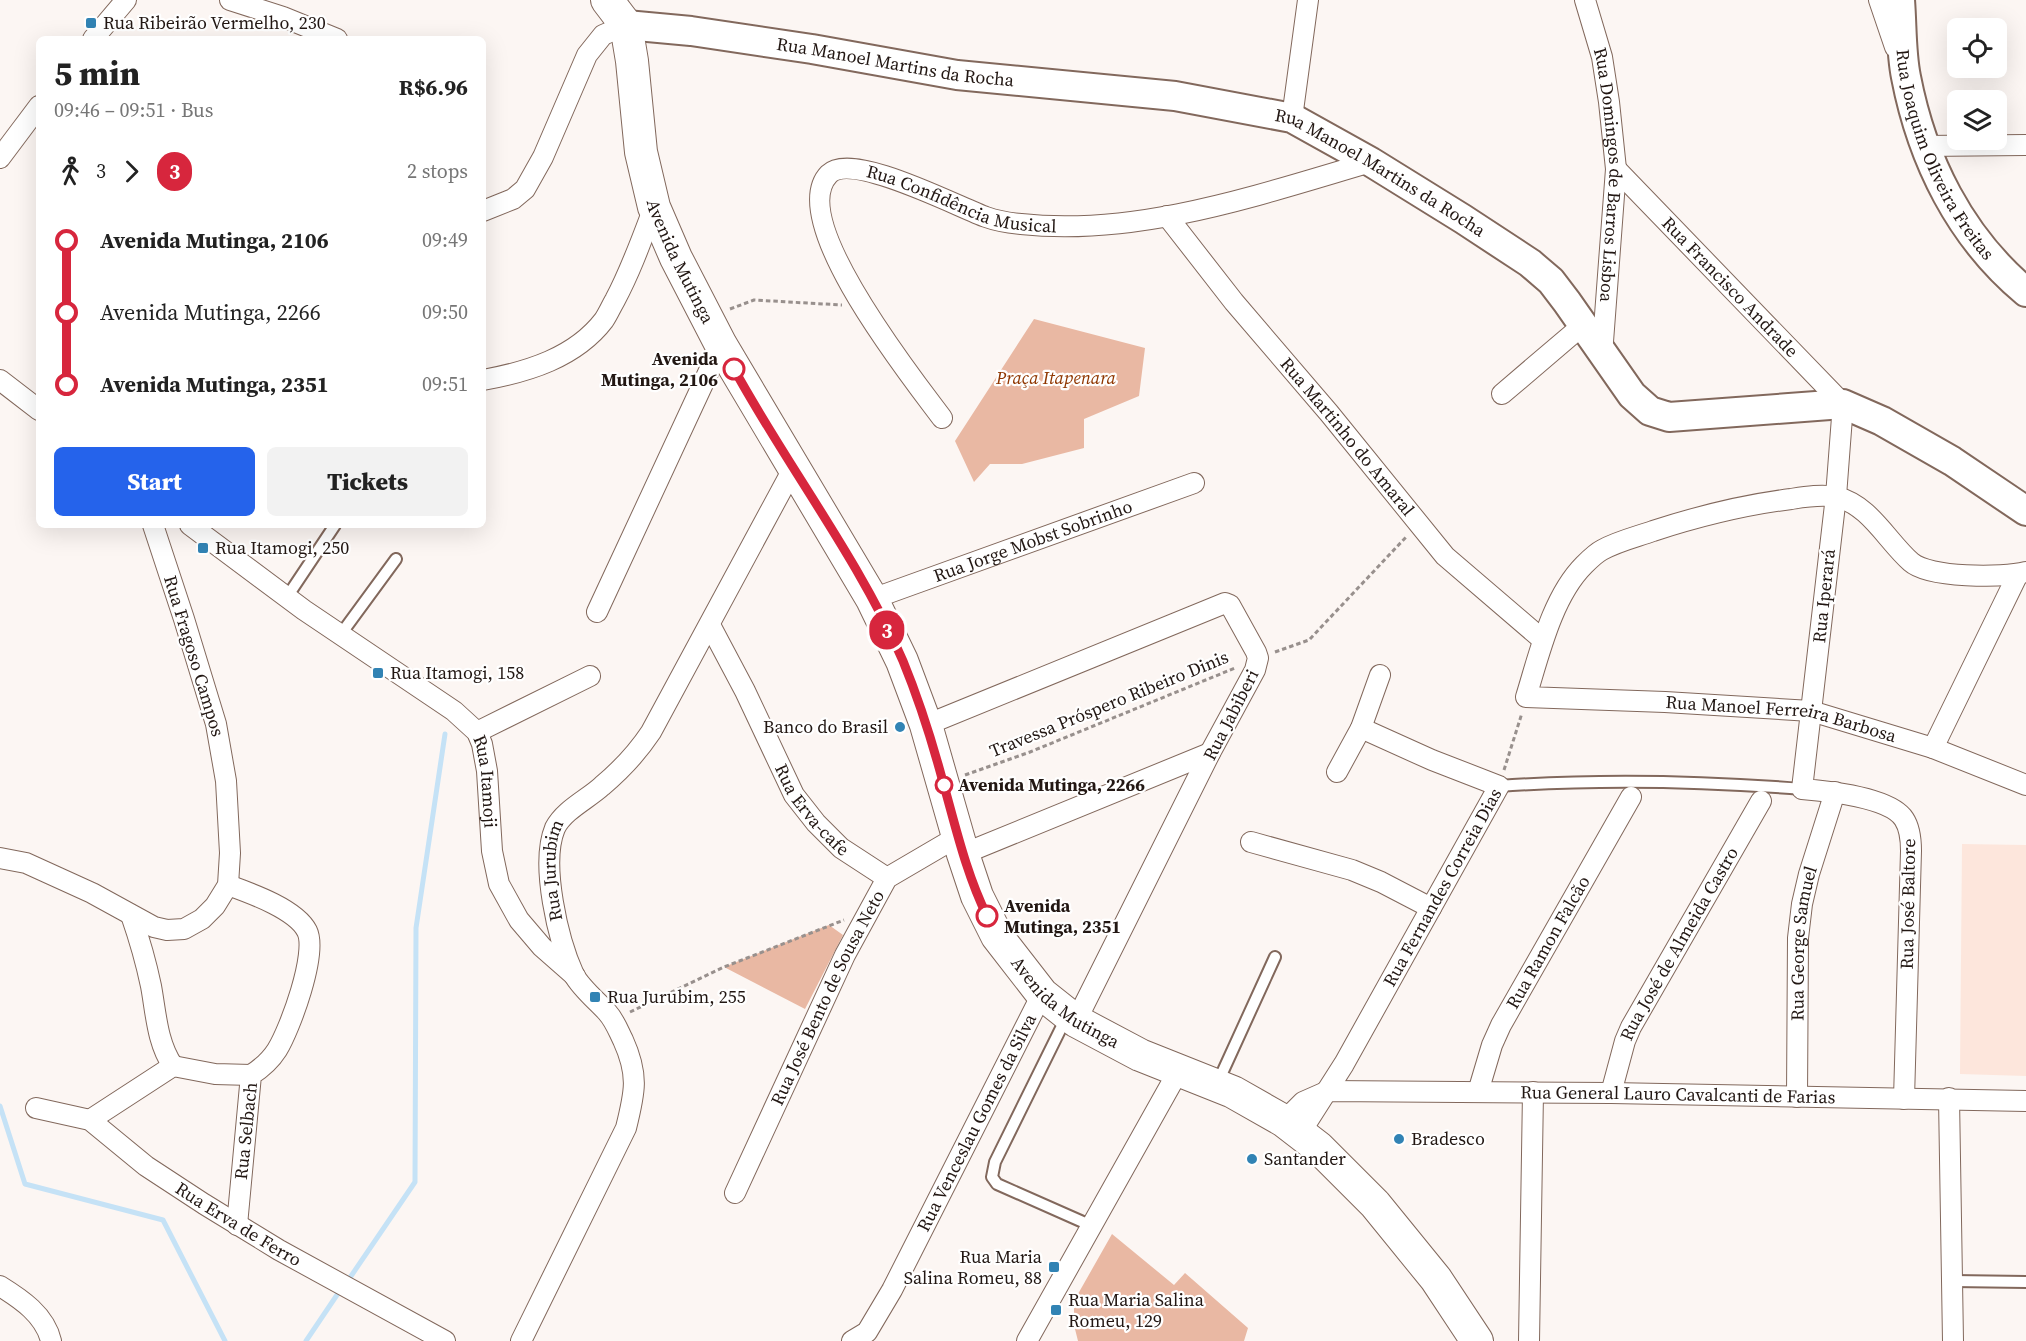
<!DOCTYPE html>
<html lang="en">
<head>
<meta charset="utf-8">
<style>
	:root { --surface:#fff; --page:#f2f2f2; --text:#222; --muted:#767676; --accent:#2563eb }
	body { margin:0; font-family:"Source Serif 4",serif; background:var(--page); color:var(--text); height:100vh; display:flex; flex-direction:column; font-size:22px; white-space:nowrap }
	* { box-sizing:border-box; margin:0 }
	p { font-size:20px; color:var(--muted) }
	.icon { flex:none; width:33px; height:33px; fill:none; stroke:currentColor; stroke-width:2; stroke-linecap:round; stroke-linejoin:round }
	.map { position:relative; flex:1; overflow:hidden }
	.panel { position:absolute; left:36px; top:36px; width:450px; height:492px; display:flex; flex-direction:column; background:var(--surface); border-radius:9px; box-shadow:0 6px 24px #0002 }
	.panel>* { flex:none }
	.badge { padding:0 12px; border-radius:20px; font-size:21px; line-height:39px }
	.tools { position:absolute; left:1947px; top:18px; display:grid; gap:12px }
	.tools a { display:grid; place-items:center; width:60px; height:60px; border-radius:9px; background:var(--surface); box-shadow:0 6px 24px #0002; font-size:30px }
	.map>.badge { position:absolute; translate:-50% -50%; box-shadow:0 0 0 3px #fff }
	.legs { display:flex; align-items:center; gap:9px; height:66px; padding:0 18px; font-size:20px }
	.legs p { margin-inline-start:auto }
	.summary { display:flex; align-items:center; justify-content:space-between; height:102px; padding:0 18px }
	h1 { font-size:33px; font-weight:800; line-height:45px }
	.cta { display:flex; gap:12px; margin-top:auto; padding:12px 18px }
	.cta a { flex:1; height:69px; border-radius:9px; background:var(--accent); color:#fff; font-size:24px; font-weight:800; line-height:69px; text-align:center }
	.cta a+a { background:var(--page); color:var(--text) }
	ul { padding:0 18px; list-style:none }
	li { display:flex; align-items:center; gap:21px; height:72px; font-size:22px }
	li i { display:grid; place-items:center; width:9px; height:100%; margin:0 8px; background:currentColor }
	li i::after { content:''; width:15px; height:15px; margin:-8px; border:4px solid; border-radius:50%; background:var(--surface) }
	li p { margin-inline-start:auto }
	li:first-child i { background:linear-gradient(#0000 50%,currentColor 0) }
	li:last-child i { background:linear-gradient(currentColor 50%,#0000 0) }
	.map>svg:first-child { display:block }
	.built { fill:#fde6dc }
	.green { fill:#e9b8a3 }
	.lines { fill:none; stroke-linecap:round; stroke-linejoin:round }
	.stream { stroke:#c5e2f6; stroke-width:5 }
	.lane-casing { stroke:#82685c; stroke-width:14 }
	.street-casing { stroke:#82685c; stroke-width:22 }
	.secondary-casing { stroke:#82685c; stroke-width:32 }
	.primary-casing { stroke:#82685c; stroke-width:34 }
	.path { stroke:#98908d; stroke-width:3; stroke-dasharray:4.5 3; stroke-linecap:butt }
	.lane { stroke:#fff; stroke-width:10 }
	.street { stroke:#fff; stroke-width:20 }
	.secondary { stroke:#fff; stroke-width:28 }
	.primary { stroke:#fff; stroke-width:32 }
	.line-1-casing { stroke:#fff; stroke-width:14 }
	.line-1 { stroke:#d7263d; stroke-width:9 }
	.poi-dot { fill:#3183b4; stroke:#fff; stroke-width:2 }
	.stop-1-dot { fill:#fff; stroke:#d7263d; stroke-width:3 }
	.labels { text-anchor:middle; stroke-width:4.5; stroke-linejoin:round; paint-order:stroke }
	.poi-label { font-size:18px; fill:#221713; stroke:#fff; text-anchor:start }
	.street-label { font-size:18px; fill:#221713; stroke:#fff }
	.stop-label { font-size:18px; font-weight:bold; fill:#221713; stroke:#fff; text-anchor:start }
	.park-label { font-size:18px; font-style:italic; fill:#8f3600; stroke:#fff }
</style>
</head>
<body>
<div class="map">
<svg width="2026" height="1341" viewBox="0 0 2026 1341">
	<rect width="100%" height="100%" fill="#fcf6f3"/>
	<path class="built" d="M1962 844 2026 845V1076L1960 1074Z"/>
	<path class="green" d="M1034 319 1145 348 1139 396 1084 419V448L1022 464H990L974 482 955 441Z
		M829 925 843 935 805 1009 724 967Z
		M1112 1234 1174 1285 1185 1273 1248 1328 1244 1341H1078L1074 1325V1301Z"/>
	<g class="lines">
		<path class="stream" d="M0 1106 25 1184 163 1220 225 1341
			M347 1282 415 1182 416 928 445 734
			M306 1341 341 1289"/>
		<defs>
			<path id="lane" d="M287 597 335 525
				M341 634 396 559
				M1499 786C1600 779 1701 781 1802 789
				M1066 1018 995 1162 992 1177 997 1184 1092 1226
				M1218 1082 1275 957
				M1953 1281 2026 1282"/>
			<g id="street">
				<path d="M230 0 283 17 337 39"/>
				<path id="s1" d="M1585 0 1602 57 1609 102 1616 169 1602 355"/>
				<path d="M1879 0 1895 47"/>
				<path d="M93 39 126 0"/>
				<path d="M1292 118 1308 0"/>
				<path d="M1923 146 2026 145"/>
				<path d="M0 158 39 106"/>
				<path id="s2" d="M1616 169 1843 404 1836 496 1802 789C1827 791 1890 797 1904 819 1910 828 1911 840 1911 851L1904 1099"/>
				<path d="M483 211 513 199 525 189 543 157 587 55 603 35 626 25"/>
				<path id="s3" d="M1167 216 1234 302 1329 413 1445 556 1543 640"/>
				<path d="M0 380 39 410"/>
				<path d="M483 380C527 372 575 358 604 320 608 314 611 307 615 300 631 270 642 239 654 207"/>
				<path d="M1502 394 1583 325"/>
				<path id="s4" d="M942 418C913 379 785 219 829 174 852 151 958 207 986 217 997 221 1010 223 1021 224 1138 237 1261 194 1371 162"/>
				<path id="s5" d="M190 525 304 610 454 711 477 732 482 744 487 771 492 851 499 884 519 920 542 947 575 976"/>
				<path id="s6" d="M2026 572C2002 578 1929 578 1911 562 1887 541 1869 504 1836 497 1822 494 1804 497 1791 499 1743 505 1699 516 1653 531 1636 537 1618 541 1602 550 1596 553 1590 559 1584 565 1552 597 1539 655 1526 697L1665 702 1811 711 1933 748 2026 785"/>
				<path id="s7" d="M872 599 1194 483"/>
				<path d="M597 612 721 345"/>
				<path id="s8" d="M710 625 745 691 794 795 816 823 841 848 887 878"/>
				<path d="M926 725 1225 603 1230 605 1256 652 1258 658 1255 670 1210 753 1076 1021"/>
				<path d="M477 732 590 676"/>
				<path d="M1933 748 2018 574"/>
				<path d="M1337 772 1361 728 1380 675"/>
				<path d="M1251 842 1352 870 1381 882 1431 908"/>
				<path d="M963 854 1210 753"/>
				<path d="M0 858 26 863 92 893 154 927 167 930 184 929 202 919 215 906 228 885 230 853 226 781 216 724 184 619 153 525"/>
				<path d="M228 885C250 893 296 909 307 931 318 953 290 1029 277 1050 270 1061 262 1068 251 1075L237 1225"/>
				<path d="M131 915C139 938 146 962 151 986 156 1013 157 1043 173 1066"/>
				<path id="s9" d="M1478 1092 1492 1045 1501 1025 1631 797"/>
				<path id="s10" d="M1611 1093 1625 1041 1631 1027 1761 801"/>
				<path id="s11" d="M1797 1097 1798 938 1802 904 1809 874 1835 792"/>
				<path d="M1949 1098 1953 1341"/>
				<path id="s12" d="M36 1108 90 1120 146 1166 204 1204 279 1250 445 1341"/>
				<path d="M90 1120 173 1066 215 1074 251 1075"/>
				<path id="s13" d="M1284 1121 1303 1102 1328 1091 1611 1093 2026 1101"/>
				<path id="s14" d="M1300 1133 1344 1064 1499 786 1432 760 1361 728"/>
				<path id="s15" d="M735 1193 845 955 887 878 957 837"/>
				<path d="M0 1286C21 1299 45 1315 51 1341"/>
				<path id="s16" d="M521 1341 626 1128C635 1092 639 1075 623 1040 618 1030 615 1021 607 1012 597 1001 581 988 574 975 558 940 540 864 555 828 564 810 588 799 602 786 621 770 637 753 651 732L794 467"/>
				<path id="s17" d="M852 1341 867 1332 892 1290 1042 994"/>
				<path d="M1027 1341 1179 1070"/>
				<path d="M1529 1341 1533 1092"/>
			</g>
			<g id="secondary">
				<path id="s18" d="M1900 0C1902 25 1901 53 1906 77 1922 160 1960 237 2026 292"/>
				<path id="s19" d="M626 25 691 31 812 49 957 75 1175 96 1292 118 1371 162 1463 219 1530 263 1551 281 1567 302 1632 395 1650 411 1669 417 1843 404 1882 421 1952 461 2026 511"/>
			</g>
			<g id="primary">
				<path id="s20" d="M607 0 626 25 632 61 641 152 654 207 676 258 721 345 872 599 902 661 926 725 963 854 977 896 997 936 1042 994 1076 1021 1140 1055 1233 1092 1284 1121 1319 1148 1375 1204 1436 1279 1477 1341"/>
			</g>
		</defs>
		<use href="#lane" class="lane-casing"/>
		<use href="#street" class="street-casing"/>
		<use href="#secondary" class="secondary-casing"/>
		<use href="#primary" class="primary-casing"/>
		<path class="path" d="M730 309 754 300 842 305
			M1275 652 1309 640 1407 536
			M1504 770 1522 713
			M965 775 1030 752 1235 668
			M630 1012 724 967 844 920"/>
		<use href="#lane" class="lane"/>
		<use href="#street" class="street"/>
		<use href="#secondary" class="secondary"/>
		<use href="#primary" class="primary"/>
	</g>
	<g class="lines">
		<defs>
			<path id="line-1" d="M734 369C787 466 859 559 903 661 919 700 932 741 943 782 956 828 966 873 987 916"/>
		</defs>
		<use href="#line-1" class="line-1-casing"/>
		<use href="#line-1" class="line-1"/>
	</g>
	<g class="poi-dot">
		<rect x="85" y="17" width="12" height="12" rx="3"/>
		<rect x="197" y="542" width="12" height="12" rx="3"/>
		<rect x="372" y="667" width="12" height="12" rx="3"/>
		<circle cx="900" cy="727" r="6"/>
		<rect x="589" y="991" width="12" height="12" rx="3"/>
		<circle cx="1399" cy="1139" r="6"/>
		<circle cx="1252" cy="1159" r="6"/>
		<rect x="1048" y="1261" width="12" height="12" rx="3"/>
		<rect x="1050" y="1304" width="12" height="12" rx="3"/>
	</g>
	<g class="stop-1-dot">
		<circle cx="734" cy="369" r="10"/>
		<circle cx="944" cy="785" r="8"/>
		<circle cx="987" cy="916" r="10"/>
	</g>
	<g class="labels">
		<g class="poi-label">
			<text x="103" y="29">Rua Ribeirão Vermelho, 230</text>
			<text x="215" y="554">Rua Itamogi, 250</text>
			<text x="390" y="679">Rua Itamogi, 158</text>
			<text x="888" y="733" text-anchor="end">Banco do Brasil</text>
			<text x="607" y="1003">Rua Jurubim, 255</text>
			<text x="1411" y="1145">Bradesco</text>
			<text x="1264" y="1165">Santander</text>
			<text x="1042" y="1263" text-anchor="end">Rua Maria<tspan x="1042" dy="21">Salina Romeu, 88</tspan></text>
			<text x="1068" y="1306">Rua Maria Salina<tspan x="1068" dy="21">Romeu, 129</tspan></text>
		</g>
		<g class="street-label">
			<text dy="6" stroke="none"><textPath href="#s19" startOffset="272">Rua Manoel Martins da Rocha</textPath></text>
			<text dy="6" stroke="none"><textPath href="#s18" startOffset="164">Rua Joaquim Oliveira Freitas</textPath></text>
			<text dy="6" stroke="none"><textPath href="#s19" startOffset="776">Rua Manoel Martins da Rocha</textPath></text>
			<text dy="6" stroke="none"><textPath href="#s1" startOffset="178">Rua Domingos de Barros Lisboa</textPath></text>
			<text dy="6" stroke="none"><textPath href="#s4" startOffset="420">Rua Confidência Musical</textPath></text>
			<text dy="6" stroke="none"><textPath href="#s20" startOffset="276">Avenida Mutinga</textPath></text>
			<text dy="6" stroke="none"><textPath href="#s2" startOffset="164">Rua Francisco Andrade</textPath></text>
			<text dy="6" stroke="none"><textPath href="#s3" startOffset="285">Rua Martinho do Amaral</textPath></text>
			<text dy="6" stroke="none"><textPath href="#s7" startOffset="171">Rua Jorge Mobst Sobrinho</textPath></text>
			<text transform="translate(1824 596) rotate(-84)" y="6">Rua Iperará</text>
			<text transform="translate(194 656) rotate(73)" y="6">Rua Fragoso Campos</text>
			<text transform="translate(1109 704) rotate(-22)" y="6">Travessa Próspero Ribeiro Dinis</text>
			<text transform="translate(1231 715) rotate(-63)" y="6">Rua Jabiberi</text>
			<text dy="6" stroke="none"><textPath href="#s6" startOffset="886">Rua Manoel Ferreira Barbosa</textPath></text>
			<text dy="6" stroke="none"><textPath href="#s5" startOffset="405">Rua Itamoji</textPath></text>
			<text dy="6" stroke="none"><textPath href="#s8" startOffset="212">Rua Erva-cafe</textPath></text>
			<text dy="6" stroke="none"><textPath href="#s16" startOffset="518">Rua Jurubim</textPath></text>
			<text dy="6" stroke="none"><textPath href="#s14" startOffset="284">Rua Fernandes Correia Dias</textPath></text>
			<text transform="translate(1908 904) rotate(-89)" y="6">Rua José Baltore</text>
			<text dy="6" stroke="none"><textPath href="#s9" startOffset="166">Rua Ramon Falcão</textPath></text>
			<text dy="6" stroke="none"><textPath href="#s11" startOffset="154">Rua George Samuel</textPath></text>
			<text dy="6" stroke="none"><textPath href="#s10" startOffset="165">Rua José de Almeida Castro</textPath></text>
			<text dy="6" stroke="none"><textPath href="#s15" startOffset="216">Rua José Bento de Sousa Neto</textPath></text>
			<text dy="6" stroke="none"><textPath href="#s20" startOffset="1122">Avenida Mutinga</textPath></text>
			<text dy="6" stroke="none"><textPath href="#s13" startOffset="404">Rua General Lauro Cavalcanti de Farias</textPath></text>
			<text dy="6" stroke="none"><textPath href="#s17" startOffset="254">Rua Venceslau Gomes da Silva</textPath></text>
			<text transform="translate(246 1131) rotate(-84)" y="6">Rua Selbach</text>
			<text dy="6" stroke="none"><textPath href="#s12" startOffset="237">Rua Erva de Ferro</textPath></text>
		</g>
		<g class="stop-label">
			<text x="718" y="365" text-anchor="end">Avenida<tspan x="718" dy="21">Mutinga, 2106</tspan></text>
			<text x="958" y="791">Avenida Mutinga, 2266</text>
			<text x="1004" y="912">Avenida<tspan x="1004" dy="21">Mutinga, 2351</tspan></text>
		</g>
		<g class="park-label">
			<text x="1056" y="384">Praça Itapenara</text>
		</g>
	</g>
</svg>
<div class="tools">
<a><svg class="icon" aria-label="locate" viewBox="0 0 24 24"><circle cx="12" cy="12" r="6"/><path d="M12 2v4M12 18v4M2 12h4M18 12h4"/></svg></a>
<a><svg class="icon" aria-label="layers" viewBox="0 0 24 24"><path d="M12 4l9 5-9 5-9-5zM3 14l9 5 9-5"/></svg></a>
</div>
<b class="badge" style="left:887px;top:630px;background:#d7263d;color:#fff">3</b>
<section class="panel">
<div class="summary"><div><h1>5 min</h1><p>09:46 – 09:51 · Bus</p></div><b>R$6.96</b></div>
<div class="legs"><svg class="icon" aria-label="walk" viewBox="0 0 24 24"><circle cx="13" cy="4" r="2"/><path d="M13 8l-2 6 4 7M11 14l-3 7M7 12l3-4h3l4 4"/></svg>3<svg class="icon" aria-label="forward" viewBox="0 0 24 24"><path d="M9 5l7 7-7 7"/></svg><b class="badge" style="background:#d7263d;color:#fff">3</b><p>2 stops</p></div>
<ul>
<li><i style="color:#d7263d"></i><b>Avenida Mutinga, 2106</b><p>09:49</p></li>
<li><i style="color:#d7263d"></i><span>Avenida Mutinga, 2266</span><p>09:50</p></li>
<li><i style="color:#d7263d"></i><b>Avenida Mutinga, 2351</b><p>09:51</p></li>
</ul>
<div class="cta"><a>Start</a><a>Tickets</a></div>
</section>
</div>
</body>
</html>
